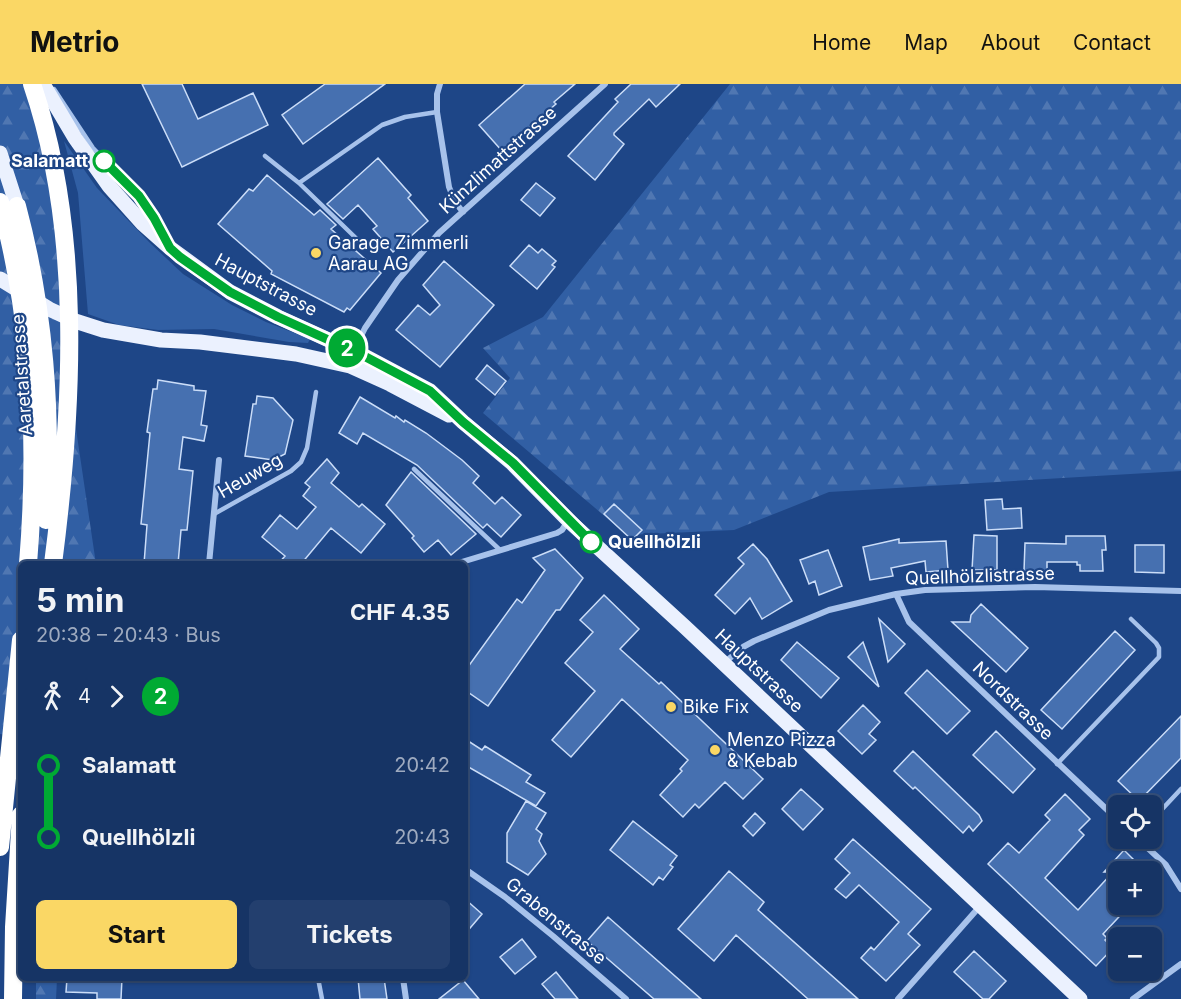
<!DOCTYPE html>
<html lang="en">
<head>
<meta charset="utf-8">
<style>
	:root { --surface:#163465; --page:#233f6e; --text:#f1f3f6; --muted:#9eaabf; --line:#354f79; --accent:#fad765 }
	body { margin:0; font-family:Inter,sans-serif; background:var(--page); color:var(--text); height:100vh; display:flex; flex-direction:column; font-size:22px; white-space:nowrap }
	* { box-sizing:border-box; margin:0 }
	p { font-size:20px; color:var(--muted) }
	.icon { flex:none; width:33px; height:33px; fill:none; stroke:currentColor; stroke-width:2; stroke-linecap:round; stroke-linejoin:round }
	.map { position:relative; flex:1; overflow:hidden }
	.side { position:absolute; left:18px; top:477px; width:450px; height:420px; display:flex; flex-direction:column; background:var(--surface); border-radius:9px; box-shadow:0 2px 4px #0004,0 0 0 2px var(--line) }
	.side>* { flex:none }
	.badge { padding:0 12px; border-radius:20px; font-size:21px; line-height:39px }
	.controls { position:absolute; left:1108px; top:711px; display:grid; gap:12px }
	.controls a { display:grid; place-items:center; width:54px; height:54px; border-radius:9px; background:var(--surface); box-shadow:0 2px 4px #0004,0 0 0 2px var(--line); font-size:30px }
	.map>.badge { position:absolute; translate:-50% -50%; box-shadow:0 0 0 3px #fff }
	.legs { display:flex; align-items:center; gap:9px; height:66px; padding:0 18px; font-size:20px }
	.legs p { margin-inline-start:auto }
	.headline { display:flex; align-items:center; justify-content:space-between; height:102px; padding:0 18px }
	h1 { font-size:33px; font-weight:700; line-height:45px }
	.cta { display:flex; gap:12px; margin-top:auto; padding:12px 18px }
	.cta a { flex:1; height:69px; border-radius:9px; background:var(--accent); color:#111; font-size:24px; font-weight:700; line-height:69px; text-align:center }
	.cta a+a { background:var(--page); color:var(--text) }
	ul { padding:0 18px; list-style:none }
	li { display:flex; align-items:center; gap:21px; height:72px; font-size:22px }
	li i { display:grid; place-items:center; width:9px; height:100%; margin:0 8px; background:currentColor }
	li i::after { content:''; width:15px; height:15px; margin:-8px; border:4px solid; border-radius:50%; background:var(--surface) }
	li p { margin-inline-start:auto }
	li:first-child i { background:linear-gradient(#0000 50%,currentColor 0) }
	li:last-child i { background:linear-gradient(currentColor 50%,#0000 0) }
	header { display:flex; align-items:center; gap:36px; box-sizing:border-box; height:84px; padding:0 30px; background:var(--accent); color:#111 }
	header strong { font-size:28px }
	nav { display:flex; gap:33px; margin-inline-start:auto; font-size:21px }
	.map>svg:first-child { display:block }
	.grass { fill:#315fa4 }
	.forest { fill:url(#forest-firs) }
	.building { fill:#4670b0; stroke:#cbddf8; stroke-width:1.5 }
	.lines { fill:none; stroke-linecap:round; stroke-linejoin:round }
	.service { stroke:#a7c2eb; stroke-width:4.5 }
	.minor { stroke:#a7c2eb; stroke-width:6 }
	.primary { stroke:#ebf1fe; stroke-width:15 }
	.motorway { stroke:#fff; stroke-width:18 }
	.line-1-casing { stroke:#fff; stroke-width:14 }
	.line-1 { stroke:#0a3; stroke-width:9 }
	.stop-1-dot { fill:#fff; stroke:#0a3; stroke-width:3 }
	.poi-dot { fill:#fad765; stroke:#1e4687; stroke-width:2 }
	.labels { text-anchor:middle; stroke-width:4.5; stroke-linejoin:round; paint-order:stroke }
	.street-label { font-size:18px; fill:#fff; stroke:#1e4687 }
	.stop-label { font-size:18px; font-weight:bold; fill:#fff; stroke:#1e4687; text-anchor:end }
	.poi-label { font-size:18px; fill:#fff; stroke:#1e4687; text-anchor:start }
</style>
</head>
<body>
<header>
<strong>Metrio</strong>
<nav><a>Home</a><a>Map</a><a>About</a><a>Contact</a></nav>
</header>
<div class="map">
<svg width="1181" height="915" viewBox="0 0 1181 915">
	<defs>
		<pattern id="forest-firs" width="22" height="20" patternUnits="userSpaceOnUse" patternTransform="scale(1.5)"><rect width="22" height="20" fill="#315fa4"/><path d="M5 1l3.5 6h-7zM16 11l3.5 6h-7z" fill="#5077b2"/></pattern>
	</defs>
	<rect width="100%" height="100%" fill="#1e4687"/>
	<path class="grass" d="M64 57 97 104 149 158 183 190 232 221 266 238 310 255 308 259 289 258 214 245 158 246 119 241 88 230 78 109Z"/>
	<path class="forest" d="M0 0H32L51 64 69 298 96 480H21V653L0 650Z
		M730 0H1181V387L829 408 734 446 627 451 483 329 510 294 483 264 543 233Z
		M36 894H57L56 915H36Z"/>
	<path class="building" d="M142 0H182L198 35 253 9 268 41 182 83Z
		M325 0H385L303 60 282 31Z
		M525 0H575L554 18 556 20 502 67 479 41Z
		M631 0H680L656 23 649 15 614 49V51L624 60 595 96 568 72 618 18 615 15Z
		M378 74 411 111 408 114 428 137 393 168 373 145 377 142 358 121 343 135 327 120Z
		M267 91 314 131 320 126 336 141 331 145 381 189 350 226 347 224 344 228 271 190 272 187 218 140 249 105 253 107Z
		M536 99 555 114 540 132 521 116Z
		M529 161 538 169 542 165 556 177 552 181 555 183 537 205 510 182Z
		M444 177 494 221 440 283 396 246 418 221 430 231 440 221 423 201Z
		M487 281 506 297 495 311 476 295Z
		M158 296 194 302V306L206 307 201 341 207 342 204 357 183 353 179 385 193 387 187 446H181L178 480H144L147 441 141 440 150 349 147 348 153 305H157Z
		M257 312 273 314 293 336 285 370 273 376 245 372 253 320H256Z
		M360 313 395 334 396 332 404 338 405 336 426 349 462 376 479 392 473 399 495 420 502 413 521 431 501 453 487 440 483 444 417 381 363 349 357 360 339 349Z
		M327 375 339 389 331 399 359 423 362 420 385 440 361 469 331 444 301 480H278L285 472 262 453 280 431 297 445 316 423 303 412 310 403 305 399Z
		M411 388 476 450 451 471 438 456 424 468 412 454 414 452 386 421Z
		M1002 415 1003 425 1021 424 1022 444 987 446 985 416Z
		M614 420 642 446 632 456 604 430Z
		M974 451 997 452V486H972Z
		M1066 452H1105L1106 466H1102L1103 487H1080V481H1077V478H1047V487H1024L1025 459 1066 460Z
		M899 455V459L946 457 948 486 926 488 925 477 891 484 893 492 870 496 863 463Z
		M753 460 767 475 792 517 762 535 750 514 735 530 715 511 744 480 738 474Z
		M1135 461H1164V489L1135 488Z
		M555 465 583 494 560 526H556L488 622 465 606V587L517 515 522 519 545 486 533 474Z
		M828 466 842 502 819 511 815 497 809 500 800 476Z
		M604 511 639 545 620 565 659 600 661 598 763 695 743 715 725 698 699 724 695 720 683 733 660 711 682 687 680 685 688 676 622 615 571 673 552 656 595 607 565 579 593 548 580 536Z
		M981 520 1028 564 1006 588 952 538H970L971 531Z
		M879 535 905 560 888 578Z
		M1115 547 1135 566 1062 645 1041 626Z
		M797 558 839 594 821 614 781 576Z
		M863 558 879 603 848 573Z
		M927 586 970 627 947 650 905 609Z
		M863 621 880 638 869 650 876 656 862 670 838 647Z
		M1181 632V674L1139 717 1118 697Z
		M996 647 1035 685 1013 709 973 671Z
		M465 655 482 666 485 662 531 691 526 698 545 709 536 722 465 681Z
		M913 667 979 731 982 737 973 747 969 742 963 749 915 703 913 705 894 687Z
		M801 705 823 725 803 746 782 725Z
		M1065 710 1090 735 1079 746 1084 751 1045 794 1078 826 1113 788H1104L1124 766 1146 788H1119V820H1131L1103 850 1107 854 1105 856 1113 864 1096 882 988 780 1008 759 1019 769 1050 736 1045 731Z
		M526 717 546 729 536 745 542 750 539 757 546 770 528 791 507 778V749Z
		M755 729 765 739 753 752 743 742Z
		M633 737 677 772 670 781 673 783 663 796 659 793 653 801 610 766Z
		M853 755 931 825 908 850 920 861 886 897 861 874 871 863 874 866 899 838 859 801 846 814 835 805 850 789 835 775Z
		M729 787 764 818 758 826 858 915H808L736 851 714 877 678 845Z
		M465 815 482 830 465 850Z
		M608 833 701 915H654L587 857Z
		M522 855 536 873 515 890 500 873Z
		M974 867 1006 897 989 915H983L954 888Z
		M556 888 578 915H555L542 900Z
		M67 894H122L121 915H97V909L66 908Z
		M358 894H384L387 915H360Z
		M463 896 479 915H439Z"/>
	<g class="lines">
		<path class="service" d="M54 5 93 64 139 112 161 149
			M265 72 299 99 382 41 405 33 437 28
			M299 99 360 158
			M414 385 500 466
			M214 430 291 387 301 378 307 364 316 308
			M1057 680 1159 573V564L1156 559 1131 535
			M1152 736 1181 705
			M318 894 322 915"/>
		<path class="minor" d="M440 0 437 10V28L449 103 455 118 463 128
			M354 266 365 244 398 196 439 149 605 0
			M356 479 368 480
			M209 480 219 376
			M455 480 557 449 562 446 568 437
			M896 510 909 538 1119 737
			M724 579 743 563 754 557 829 526 896 510 925 506 1035 503 1181 507
			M1137 754 1166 781 1181 805
			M465 785 505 813 553 852 626 915
			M403 894 406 915
			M898 915 981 821
			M1133 915 1181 880"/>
		<path class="primary" d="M43 0 75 54 109 102 143 140 170 164 230 208 278 233 364 272 430 307 463 338 512 379 568 436 685 543 1080 915
			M0 69 17 122
			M0 195 49 225 75 237 103 246 161 256 200 258 296 270 350 282 390 300 449 331"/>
		<path class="motorway" d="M32 0C83 149 73 326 53 480
			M0 118C33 237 38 358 28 480
			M17 122C45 227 52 328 46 436
			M0 763 21 556
			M13 915 14 843 21 731"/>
	</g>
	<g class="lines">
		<defs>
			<path id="line-1" d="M104 77 139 112 154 134 170 164 180 173 230 208 278 233 364 272 430 307 463 338 513 379 591 458"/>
		</defs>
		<use href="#line-1" class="line-1-casing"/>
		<use href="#line-1" class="line-1"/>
	</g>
	<g class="stop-1-dot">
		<circle cx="104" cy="77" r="10"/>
		<circle cx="591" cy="458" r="10"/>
	</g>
	<g class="poi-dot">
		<circle cx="316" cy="169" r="6"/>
		<circle cx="671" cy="623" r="6"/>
		<circle cx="715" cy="666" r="6"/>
	</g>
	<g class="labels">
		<g class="street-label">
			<text transform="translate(498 76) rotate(-42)" y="6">Künzlimattstrasse</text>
			<text transform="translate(266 201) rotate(28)" y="6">Hauptstrasse</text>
			<text transform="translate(22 291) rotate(-94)" y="6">Aaretalstrasse</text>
			<text transform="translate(250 392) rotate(-30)" y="6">Heuweg</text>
			<text transform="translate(980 492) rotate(-2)" y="6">Quellhölzlistrasse</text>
			<text transform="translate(759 587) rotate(43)" y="6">Hauptstrasse</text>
			<text transform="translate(1013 617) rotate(44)" y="6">Nordstrasse</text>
			<text transform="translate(556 837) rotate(40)" y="6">Grabenstrasse</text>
		</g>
		<g class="stop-label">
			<text x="88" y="83">Salamatt</text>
			<text x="608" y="464" text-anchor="start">Quellhölzli</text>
		</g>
		<g class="poi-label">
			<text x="328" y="165">Garage Zimmerli<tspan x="328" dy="21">Aarau AG</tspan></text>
			<text x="683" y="629">Bike Fix</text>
			<text x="727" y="662">Menzo Pizza<tspan x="727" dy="21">&amp; Kebab</tspan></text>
		</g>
	</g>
</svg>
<div class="controls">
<a><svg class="icon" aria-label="locate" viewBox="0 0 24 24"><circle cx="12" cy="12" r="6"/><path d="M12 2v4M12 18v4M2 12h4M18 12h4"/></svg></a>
<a>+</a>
<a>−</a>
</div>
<b class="badge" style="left:347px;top:264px;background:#0a3;color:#fff">2</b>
<section class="side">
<div class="headline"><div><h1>5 min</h1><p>20:38 – 20:43 · Bus</p></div><b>CHF 4.35</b></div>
<div class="legs"><svg class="icon" aria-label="walk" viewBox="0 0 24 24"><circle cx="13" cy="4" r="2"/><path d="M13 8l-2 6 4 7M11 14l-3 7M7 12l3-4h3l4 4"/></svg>4<svg class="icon" aria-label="forward" viewBox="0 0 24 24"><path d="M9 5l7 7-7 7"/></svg><b class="badge" style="background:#0a3;color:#fff">2</b></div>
<ul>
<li><i style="color:#0a3"></i><b>Salamatt</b><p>20:42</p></li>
<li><i style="color:#0a3"></i><b>Quellhölzli</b><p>20:43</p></li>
</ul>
<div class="cta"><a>Start</a><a>Tickets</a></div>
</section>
</div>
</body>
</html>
